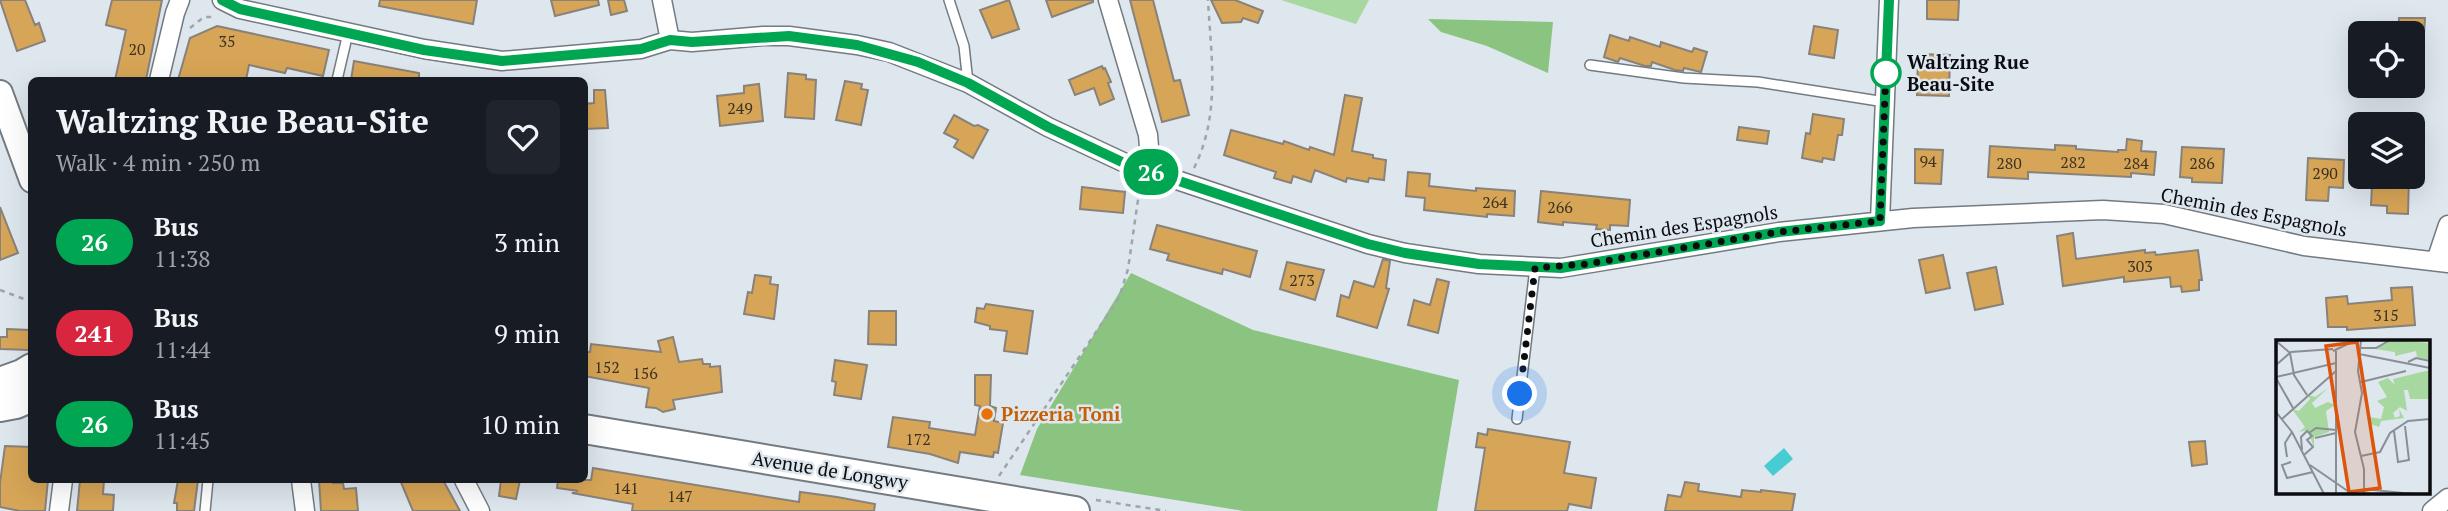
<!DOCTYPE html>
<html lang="en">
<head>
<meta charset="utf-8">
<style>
	:root { --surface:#171b24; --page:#20242c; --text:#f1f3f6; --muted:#9ea1a6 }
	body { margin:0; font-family:"PT Serif",serif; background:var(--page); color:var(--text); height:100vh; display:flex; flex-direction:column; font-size:26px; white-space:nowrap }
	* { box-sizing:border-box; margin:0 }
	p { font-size:23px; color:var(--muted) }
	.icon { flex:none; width:38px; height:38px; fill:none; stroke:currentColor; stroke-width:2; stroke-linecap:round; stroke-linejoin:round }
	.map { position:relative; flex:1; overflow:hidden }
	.drawer { position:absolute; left:28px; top:77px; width:560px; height:406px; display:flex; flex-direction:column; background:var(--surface); border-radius:10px; box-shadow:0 7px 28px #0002 }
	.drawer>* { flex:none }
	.badge { padding:0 14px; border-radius:23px; font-size:24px; line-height:46px }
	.fabs { position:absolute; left:2348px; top:21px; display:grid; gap:14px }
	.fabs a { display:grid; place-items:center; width:77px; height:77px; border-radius:10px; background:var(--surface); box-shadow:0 7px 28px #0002; font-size:35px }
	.you { position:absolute; width:35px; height:35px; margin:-18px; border:5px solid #fff; border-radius:50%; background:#1a73e8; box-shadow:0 0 0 10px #1a73e833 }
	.map>.badge { position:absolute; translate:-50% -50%; box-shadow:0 0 0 4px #fff }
	.round { display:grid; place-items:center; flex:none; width:74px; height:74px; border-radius:10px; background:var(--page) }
	.overview { display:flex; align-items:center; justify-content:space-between; height:119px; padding:0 28px }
	h1 { font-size:33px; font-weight:700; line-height:52px }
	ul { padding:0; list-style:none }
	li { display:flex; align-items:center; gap:21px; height:91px; padding:0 28px }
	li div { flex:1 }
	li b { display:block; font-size:26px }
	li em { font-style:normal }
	li .badge { min-width:77px; font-weight:700; text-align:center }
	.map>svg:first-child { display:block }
	.green { fill:#a7d89f }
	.forest { fill:#8ac480 }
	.water { fill:#48ccd3 }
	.building { fill:#d7a557; stroke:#88827a; stroke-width:2 }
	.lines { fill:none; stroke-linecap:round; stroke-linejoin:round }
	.lane-casing { stroke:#737b81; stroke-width:12 }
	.street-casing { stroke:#737b81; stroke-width:21 }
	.secondary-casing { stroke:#737b81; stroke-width:28 }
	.primary-casing { stroke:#737b81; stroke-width:32 }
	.path { stroke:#9ea5ab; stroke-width:2.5; stroke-dasharray:5 5; stroke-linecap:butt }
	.lane { stroke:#fff; stroke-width:9 }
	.street { stroke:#fff; stroke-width:18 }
	.secondary { stroke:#fff; stroke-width:24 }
	.primary { stroke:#fff; stroke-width:28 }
	.line-casing { stroke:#fff; stroke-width:16 }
	.line { stroke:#00a651; stroke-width:10 }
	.walk { stroke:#0a0c0f; stroke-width:7; stroke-dasharray:0 12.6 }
	.stop-dot { fill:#fff; stroke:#00a651; stroke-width:3.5 }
	.food-dot { fill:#e8710a; stroke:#dee6ee; stroke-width:2.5 }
	.labels { text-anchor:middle; stroke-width:5; stroke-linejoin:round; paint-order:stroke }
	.number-label { font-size:16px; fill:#3d3221 }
	.stop-label { font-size:19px; font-weight:bold; fill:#0a0c0f; stroke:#dee6ee; text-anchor:start }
	.street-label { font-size:19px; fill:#0a0c0f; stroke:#dee6ee }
	.food-label { font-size:19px; font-weight:bold; fill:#c56008; stroke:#dee6ee; text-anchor:start }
	.inset-road { fill:none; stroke:#898f95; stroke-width:2 }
	.view { fill:#dd550c; fill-opacity:0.15; stroke:#dd550c; stroke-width:3.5 }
	.inset-edge { fill:none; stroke:#0a0c0f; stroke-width:3.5 }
</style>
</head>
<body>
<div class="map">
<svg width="2448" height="511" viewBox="0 0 2448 511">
	<rect width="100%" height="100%" fill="#dee6ee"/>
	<path class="green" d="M1281 0H1369L1356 24Z"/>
	<path class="forest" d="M1428 19 1553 22 1548 73 1487 46 1441 32Z
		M1131 273 1253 330 1459 380 1437 511H1244L1020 475 1037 429Z"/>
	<path class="water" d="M1784 448 1793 459 1773 476 1764 466Z"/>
	<path class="building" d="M0 0H25L35 25 39 23 45 41 17 51Z
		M112 0H162L146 80H115L126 30 106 25Z
		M380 0H477L473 24 379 6Z
		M551 0H598L599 5 555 16Z
		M608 0H624L627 11 611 15Z
		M1009 0 1019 29 992 38 980 10Z
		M1046 0H1093V2L1052 17Z
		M1130 0H1153L1174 81 1180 80 1189 115 1162 122Z
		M1211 0H1235L1263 11 1258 23 1243 18 1241 22 1222 23Z
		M1927 0H1959L1958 20 1927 19Z
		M2399 18H2425L2424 33H2398Z
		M217 26 329 50 323 76 287 68 285 73 249 65 246 80H178L190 38Z
		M1814 26 1838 30 1834 58 1809 54Z
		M1610 35 1629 41 1630 37 1660 47 1661 42 1692 52 1694 48 1707 52 1701 72 1684 68 1683 71 1675 70 1652 62 1651 66H1645L1620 58 1618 62 1604 57Z
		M1918 54 1950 55 1949 96 1917 95Z
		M354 61 419 73V80H351Z
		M1102 66 1103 69 1105 68 1111 82 1108 83 1114 99 1100 105 1094 88 1075 95 1069 80Z
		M788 73 806 75V79L816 80 814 119 785 117Z
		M845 81 862 84 861 89 868 90 861 125 836 120Z
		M759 84 763 121 720 126 717 96 744 93V86Z
		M594 90H605L608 128 584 129V104L594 103Z
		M1345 95 1362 98 1352 151 1373 155V158L1386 160 1384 180 1369 178 1368 182 1347 178 1346 182 1315 170 1311 182 1293 176 1291 183 1274 178 1276 172 1224 155 1231 130 1283 144 1284 141 1309 150 1310 147 1334 155Z
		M1813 114 1844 119 1842 135H1838L1834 160 1823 158 1822 162 1802 158 1806 133 1810 134Z
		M954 115 974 126 978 125 988 130 973 158 954 147 958 140 944 133Z
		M1739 127 1769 131 1767 144 1737 140Z
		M2127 139 2142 141 2141 151 2156 152 2154 175 2131 173V177L2028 172V179L1988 177 1990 146 2055 150V145L2076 146V149L2118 152V150H2126Z
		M2182 147 2224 149 2222 183 2192 182V178L2180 177Z
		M1915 149 1943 150 1941 184 1915 183Z
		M2308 158 2344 160 2343 188 2329 187 2328 201 2306 200Z
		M1408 172 1430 174 1429 186 1476 191V188L1515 191 1514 216 1487 214V217L1424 210 1425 198 1406 196Z
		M2388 177 2409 178 2408 214 2387 213V206L2371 205 2372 184 2388 185Z
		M1082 187 1125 192 1123 213 1080 209Z
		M1541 191 1630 200 1628 226 1610 225V230L1596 229 1597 225 1563 222V225L1538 222Z
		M0 207 18 253 0 260Z
		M1157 225 1257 251 1250 277 1223 269 1222 274 1167 260 1169 254 1150 249Z
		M2073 233 2076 259 2145 250V253L2155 252 2156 255 2198 250 2202 280H2199V290L2182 292 2181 286 2171 287 2170 277 2124 282V277L2063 286 2057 236Z
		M1943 255 1950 288 1926 293 1919 260Z
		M1383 259 1390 261 1386 288 1389 289 1377 328 1337 316 1341 295 1349 298 1354 281 1374 287Z
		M1287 262 1324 270 1315 300 1280 289Z
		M1996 267 2003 304 1975 310 1967 273Z
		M755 275 771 277 770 284 778 285 774 319 744 314 748 292 752 293Z
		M1437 279 1449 282 1438 333 1408 325 1414 300 1430 305Z
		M2412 287 2415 325 2347 330V327H2328L2326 298 2347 296 2348 304 2392 300 2391 288Z
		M986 304 1033 311 1027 354 1004 351 1007 331 990 329V326L975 322 977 308 984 309Z
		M869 311H896V345L868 344Z
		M7 329 30 330 29 350 0 349V337H7Z
		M673 337 679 362 702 359 703 364H710V367L720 366 722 392 673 400 675 409 663 412 656 408 646 407 649 388 584 376V352H590L591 344 661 352 658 341Z
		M835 360 867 365 861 399 834 395 836 382 832 381Z
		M975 375H991L990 406 996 408 994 421 1003 423 998 453 994 452 993 457 960 452 958 463 930 454 888 447 893 417 930 422 929 428 975 435 980 406 975 405Z
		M1488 429 1570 442 1564 473 1596 478 1591 508 1569 504 1567 511H1475L1485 448 1476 447 1478 433 1487 435Z
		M2205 441 2207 464 2192 466 2189 442Z
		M5 446 32 447V480H48L45 511H20L0 507V483Z
		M593 468 799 502 800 492 837 497 875 504 874 511H632L633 504 572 493 578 491 557 488 558 480H591Z
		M80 480H104L103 494 114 495 113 511H77Z
		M178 480H198L194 511H177V503H174Z
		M319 480H333V483H343L344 489 356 488 358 511H321Z
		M400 480H443L460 511H413Z
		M501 480H520L516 499 499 496Z
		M1685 482 1699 484 1698 491 1741 497 1742 490 1761 492V490L1795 494 1792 511H1665L1668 495 1681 497Z"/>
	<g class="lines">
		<defs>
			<path id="lane" d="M949 0 964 46 968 83
				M1590 65 1684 78 1758 82 1885 102
				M337 80 348 33
				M1517 419 1535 268
				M205 511 208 480"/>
			<path id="street" d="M222 0 240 9 424 49 502 61 641 49 670 40 692 42 763 36H789L857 45 889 52 968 83 1048 127 1123 162 1368 244 1405 253 1479 264 1561 268 1779 232 1913 218 2103 210 2164 214 2304 246 2448 263
				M662 0 670 40
				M1108 0 1148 135 1149 147 1145 170
				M159 80 175 13 180 0
				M1880 221 1889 0
				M2436 261 2448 225
				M301 480 305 511
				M464 480 480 511
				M59 511 63 480
				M2432 511 2448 498"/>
			<path id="secondary" d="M0 93 32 180"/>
			<path id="primary" d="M0 382 22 374 32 368
				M0 407 16 404 32 397
				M584 429 1075 511"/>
		</defs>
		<use href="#lane" class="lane-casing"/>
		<use href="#street" class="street-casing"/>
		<use href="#secondary" class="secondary-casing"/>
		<use href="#primary" class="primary-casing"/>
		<path class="path" d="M190 28 204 17H214
			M1194 168C1221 114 1211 57 1208 0
			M0 290 32 302
			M999 476 1119 298 1128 269 1140 186
			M1096 500 1166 511"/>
		<use href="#lane" class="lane"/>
		<use href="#street" class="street"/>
		<use href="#secondary" class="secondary"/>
		<use href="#primary" class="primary"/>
	</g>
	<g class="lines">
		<defs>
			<path id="line" d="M222 0 240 9 348 33 424 50 502 61 641 49 670 40 692 42 789 36 857 45 918 62 968 83 1048 127 1122 162 1368 244 1405 253 1479 264 1561 268 1779 232 1880 221 1889 0"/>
		</defs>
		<use href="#line" class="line-casing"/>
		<use href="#line" class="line"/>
		<path class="walk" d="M1520 394 1535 268 1586 264 1779 232 1880 221 1886 70V73"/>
	</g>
	<circle class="stop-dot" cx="1886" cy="73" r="14"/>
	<circle class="food-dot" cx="987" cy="414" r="7"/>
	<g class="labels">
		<g class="number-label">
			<text x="227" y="47">35</text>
			<text x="137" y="55">20</text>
			<text x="740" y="114">249</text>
			<text x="1928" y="167">94</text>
			<text x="2073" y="168">282</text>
			<text x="2009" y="169">280</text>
			<text x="2136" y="169">284</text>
			<text x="2202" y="169">286</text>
			<text x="2325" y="179">290</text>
			<text x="1495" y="208">264</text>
			<text x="1560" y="213">266</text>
			<text x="2140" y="272">303</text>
			<text x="1302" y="286">273</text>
			<text x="2386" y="321">315</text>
			<text x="607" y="373">152</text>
			<text x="645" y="379">156</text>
			<text x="918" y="445">172</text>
			<text x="626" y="494">141</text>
			<text x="680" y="502">147</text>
		</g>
		<g class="stop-label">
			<text x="1907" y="69">Waltzing Rue<tspan x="1907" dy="22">Beau-Site</tspan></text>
		</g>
		<g class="street-label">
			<text transform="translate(2254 212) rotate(11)" y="7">Chemin des Espagnols</text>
			<text transform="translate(1684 226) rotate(-9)" y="7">Chemin des Espagnols</text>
			<text transform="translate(830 470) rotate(9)" y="7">Avenue de Longwy</text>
		</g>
		<g class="food-label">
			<text x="1001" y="421">Pizzeria Toni</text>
		</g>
	</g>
	<g transform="translate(2276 340)">
		<rect width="154" height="154" fill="#dee6ee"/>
		<path d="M113 0 154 3V20L141 17 140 11 119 16V12L99 9ZM154 30V59H134L132 50H128L131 71 124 67 117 73 119 78 124 76 123 69 128 78 105 81 103 87 92 83 93 77 105 79 108 67 101 61 111 57 102 42 112 38 119 45 117 39ZM52 48 36 63 39 68 52 62 59 65 50 71 53 92 38 97V107L31 90 23 92 29 87 16 69 23 71 34 59 32 55 39 57Z" fill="#a7d89f"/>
		<path class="inset-road" d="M85 0 82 31 86 53 79 92 88 129V154M0 1 14 13 18 35 31 55M84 8H100L114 0M57 11 80 0M60 11V154M83 14 154 28M132 22 140 18 154 21M0 25 15 12 57 9M0 37 60 23M0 38 17 68M85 42 130 31M0 72 16 92 48 154M6 79 60 31M118 91 122 122 133 120 129 86M33 93 40 88 60 90M39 98 60 93M26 110 25 97 31 91 36 96 31 100 37 107 28 115M85 116 104 112 114 93 132 81 154 79M11 117 9 103 16 92M15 122 6 125 11 138 37 132M34 125 76 154M88 149 137 154"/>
		<path class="view" d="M81 2 104 148 73 152 50 6Z"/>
		<rect width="154" height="154" class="inset-edge"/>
	</g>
</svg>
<div class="fabs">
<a><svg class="icon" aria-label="locate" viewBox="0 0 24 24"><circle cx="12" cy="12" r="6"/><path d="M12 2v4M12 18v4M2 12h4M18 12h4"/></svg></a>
<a><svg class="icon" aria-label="layers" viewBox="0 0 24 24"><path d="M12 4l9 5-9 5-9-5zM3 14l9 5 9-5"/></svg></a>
</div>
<div class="you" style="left:1520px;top:394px"></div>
<b class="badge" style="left:1151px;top:172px;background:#00a651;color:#fff">26</b>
<section class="drawer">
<div class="overview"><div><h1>Waltzing Rue Beau-Site</h1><p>Walk · 4 min · 250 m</p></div><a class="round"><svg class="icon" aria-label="heart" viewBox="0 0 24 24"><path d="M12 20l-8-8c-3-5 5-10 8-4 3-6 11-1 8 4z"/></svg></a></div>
<ul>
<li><span class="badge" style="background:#00a651;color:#fff">26</span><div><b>Bus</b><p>11:38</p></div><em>3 min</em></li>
<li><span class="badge" style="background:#d7263d;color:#fff">241</span><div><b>Bus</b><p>11:44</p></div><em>9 min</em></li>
<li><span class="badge" style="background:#00a651;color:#fff">26</span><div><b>Bus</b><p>11:45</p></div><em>10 min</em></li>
</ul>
</section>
</div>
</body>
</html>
